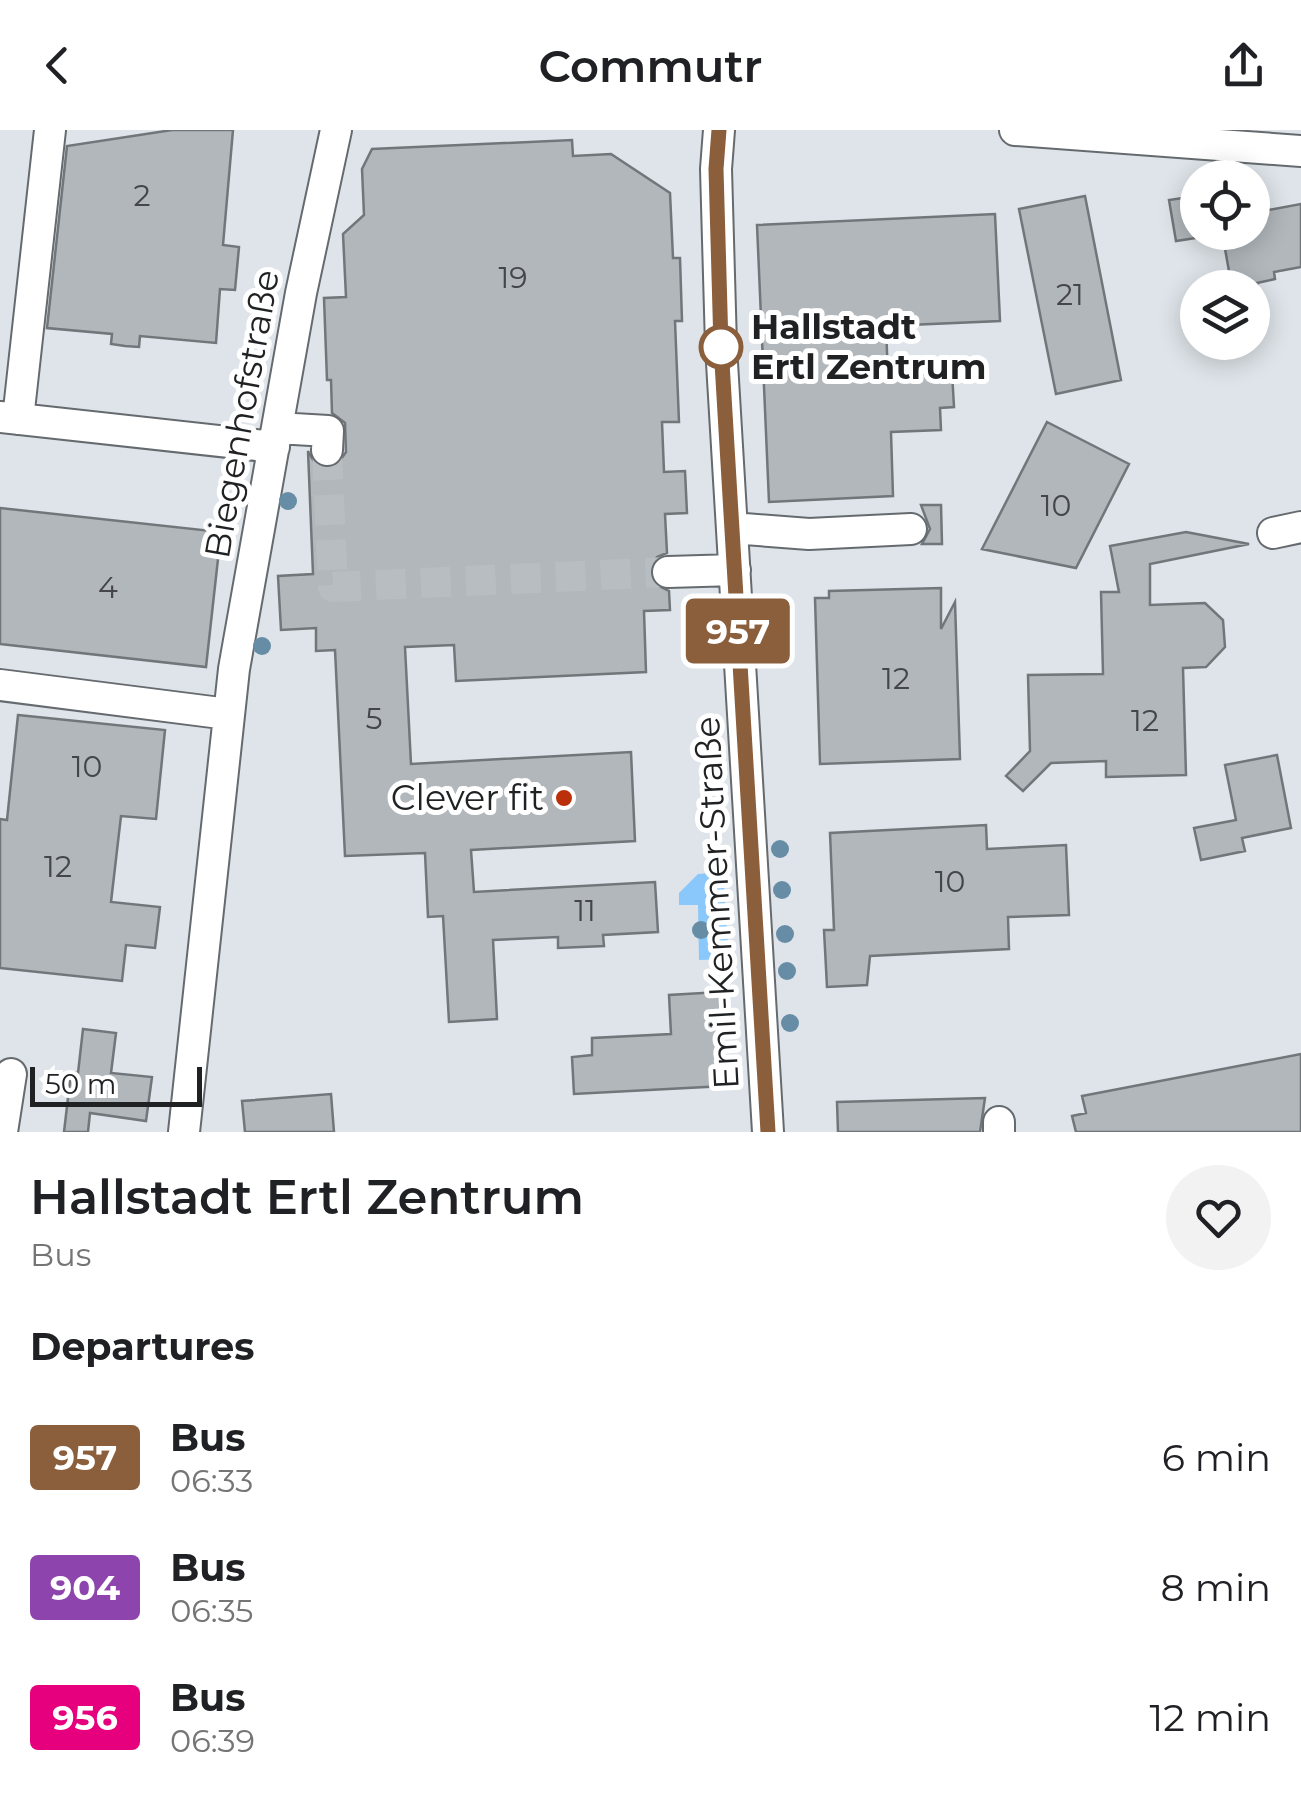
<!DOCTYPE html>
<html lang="en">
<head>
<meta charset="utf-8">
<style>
	:root { --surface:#fff; --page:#f2f2f2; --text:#202124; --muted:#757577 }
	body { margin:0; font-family:Montserrat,sans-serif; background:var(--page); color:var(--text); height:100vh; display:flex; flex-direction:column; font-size:38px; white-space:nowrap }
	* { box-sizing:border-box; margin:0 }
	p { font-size:32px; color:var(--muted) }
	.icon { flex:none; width:55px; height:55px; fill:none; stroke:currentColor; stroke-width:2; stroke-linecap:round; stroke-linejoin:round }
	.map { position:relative; height:1002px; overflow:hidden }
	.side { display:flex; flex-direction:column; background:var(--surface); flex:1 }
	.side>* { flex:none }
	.badge { padding:0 20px; border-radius:8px; font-size:35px; line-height:65px }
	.controls { position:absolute; left:1180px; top:30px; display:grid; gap:20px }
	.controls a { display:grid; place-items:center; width:90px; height:90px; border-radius:50%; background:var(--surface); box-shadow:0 5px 25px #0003; font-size:50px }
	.scale { position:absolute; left:30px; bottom:25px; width:172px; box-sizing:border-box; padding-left:10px; border:5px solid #1f2123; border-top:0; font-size:28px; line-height:35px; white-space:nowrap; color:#1f2123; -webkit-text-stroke:8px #fff; paint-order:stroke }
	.map>.badge { position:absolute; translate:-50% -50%; box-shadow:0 0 0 5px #fff }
	h2 { padding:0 30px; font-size:38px; line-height:90px }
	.round { display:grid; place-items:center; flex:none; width:105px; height:105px; border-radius:52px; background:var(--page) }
	.headline { display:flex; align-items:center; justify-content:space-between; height:170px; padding:0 30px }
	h1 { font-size:48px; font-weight:600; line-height:75px }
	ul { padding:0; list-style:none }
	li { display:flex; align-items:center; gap:30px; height:130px; padding:0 30px }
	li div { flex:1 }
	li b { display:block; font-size:38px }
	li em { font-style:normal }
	li .badge { min-width:110px; font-weight:700; text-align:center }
	header { display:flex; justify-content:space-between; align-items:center; height:130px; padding:0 30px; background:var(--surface); font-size:45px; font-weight:600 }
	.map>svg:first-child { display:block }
	.green { fill:#8ac8fc }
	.building { fill:#b1b7bb; stroke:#71767a; stroke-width:2.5 }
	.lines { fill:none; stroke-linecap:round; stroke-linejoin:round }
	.minor-tunnel { stroke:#b8bdc1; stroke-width:30; stroke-dasharray:30 15; stroke-linecap:butt }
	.minor-casing { stroke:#656a6e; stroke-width:34 }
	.minor { stroke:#fff; stroke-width:30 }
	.tree { fill:#668da5 }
	.line-casing { stroke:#fff; stroke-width:22 }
	.line { stroke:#8b5e3c; stroke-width:15 }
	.stop-dot { fill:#fff; stroke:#8b5e3c; stroke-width:5 }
	.poi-dot { fill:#ba300a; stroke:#fff; stroke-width:4 }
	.labels { text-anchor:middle; stroke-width:10; stroke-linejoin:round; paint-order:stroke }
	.number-label { font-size:30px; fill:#444649 }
	.stop-label { font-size:35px; font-weight:bold; fill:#1f2123; stroke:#fff; text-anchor:start }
	.street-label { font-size:35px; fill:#1f2123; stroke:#fff }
	.poi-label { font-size:35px; fill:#1f2123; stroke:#fff; text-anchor:end }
</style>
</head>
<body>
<header><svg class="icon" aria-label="back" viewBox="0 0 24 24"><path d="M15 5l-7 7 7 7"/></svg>Commutr<svg class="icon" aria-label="share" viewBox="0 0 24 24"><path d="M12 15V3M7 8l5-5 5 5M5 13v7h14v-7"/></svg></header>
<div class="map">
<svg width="1301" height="1002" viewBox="0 0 1301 1002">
	<rect width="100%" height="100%" fill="#dee4e9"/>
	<path class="green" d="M723 742 729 829 699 830 698 775H679V763L698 744Z"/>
	<path class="building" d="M172 0H233L223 115 239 117 235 160 220 159 216 213 140 206 139 217 125 216 111 214 112 204 47 198 67 16Z
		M572 10 573 26 611 24 670 63 673 128H680L682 191H675L679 292H662L664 342 685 341 687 383 665 384 667 423 657 427 649 442 653 453 669 461 670 480 644 481 646 542 456 551 454 515 405 517 411 634 631 622 635 711 471 720 474 762 655 752 658 802 603 805 604 816 558 818V807L493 810 497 889 449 892 443 786 428 787 425 723 345 726 335 520 316 521V498L281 500 278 446 313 444 308 321 316 335 327 339 336 336 346 322 345 293 332 283 331 250H327L324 168 346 167 343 104 364 85 362 39 372 19Z
		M1085 66 1121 250 1056 264 1019 79Z
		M1190 67 1196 108 1176 111 1169 70Z
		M1301 74V137L1274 142 1275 149 1257 153 1258 158H1232L1222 102H1252V83Z
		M995 84 1000 191 886 196 888 248 952 242 954 277 940 278 941 300 891 302 893 366 769 372 757 95Z
		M1047 292 1129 334 1076 438 982 419Z
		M921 375H941L942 414H922L930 399Z
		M0 378 221 402 206 537 0 514Z
		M1186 402 1249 414 1150 434V475L1205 473 1223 490 1225 517 1206 537 1183 538 1186 645 1106 647V631L1051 633 1023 661 1006 646 1030 621 1028 545 1103 544 1101 462H1119L1110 416Z
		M941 458V499L955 472 960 629 820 634 815 468H829V461Z
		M18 585 165 600 156 689 121 686 111 772 160 777 155 818 126 815 122 851 0 838V689L7 690Z
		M1277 625 1291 698 1242 708 1245 721 1201 730 1194 698 1236 690 1225 635Z
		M986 695 987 719 1066 715 1069 785 1008 787 1009 819 870 826 867 855 827 857 824 800H834L830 703Z
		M719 862 724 956 574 964 572 927 592 925V908L671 904 669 865Z
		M83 899 116 903 111 943 152 947 146 991 90 983 88 1002H64L71 942 78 943Z
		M1301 924V1002H1076L1072 986 1086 983 1082 966Z
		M331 964 334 1002H245L242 971Z
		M985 968 980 1002H838L837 972Z"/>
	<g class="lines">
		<path class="minor-tunnel" d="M327 320 333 457 668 442"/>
		<defs>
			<path id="minor" d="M719 0 716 39 721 216 768 1002
				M1015 0 1301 21
				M0 287 274 317
				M18 289 50 0
				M277 298 328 301 327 320
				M732 398 809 404 911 399
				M1273 403 1301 397
				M668 442 735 440
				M0 555 228 584
				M999 992V1002
				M2 1002 11 944
				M184 1002 234 539 301 163 336 0"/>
		</defs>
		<use href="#minor" class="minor-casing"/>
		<use href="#minor" class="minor"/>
	</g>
	<g class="tree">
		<circle cx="288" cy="371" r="9"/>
		<circle cx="262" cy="516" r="9"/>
		<circle cx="780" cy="719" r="9"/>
		<circle cx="782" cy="760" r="9"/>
		<circle cx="701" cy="800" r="9"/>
		<circle cx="785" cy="804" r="9"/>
		<circle cx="787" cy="841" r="9"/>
		<circle cx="790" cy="893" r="9"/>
	</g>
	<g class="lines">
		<defs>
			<path id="line" d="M719 0 716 39 721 216 768 1002"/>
		</defs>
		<use href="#line" class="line-casing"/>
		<use href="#line" class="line"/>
	</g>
	<circle class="stop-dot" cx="721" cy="217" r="20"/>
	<circle class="poi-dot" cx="564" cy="668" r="10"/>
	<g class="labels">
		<g class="number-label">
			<text x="142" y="76">2</text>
			<text x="513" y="158">19</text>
			<text x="1070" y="175">21</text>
			<text x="1056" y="386">10</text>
			<text x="108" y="468">4</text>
			<text x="896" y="559">12</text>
			<text x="374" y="599">5</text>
			<text x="1145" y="601">12</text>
			<text x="87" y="647">10</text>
			<text x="58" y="747">12</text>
			<text x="950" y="762">10</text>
			<text x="585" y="791">11</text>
		</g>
		<g class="stop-label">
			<text x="751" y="209">Hallstadt<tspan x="751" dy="40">Ertl Zentrum</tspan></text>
		</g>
		<g class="street-label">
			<text transform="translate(242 284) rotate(-80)" y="12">Biegenhofstraße</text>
			<text transform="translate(717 773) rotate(-93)" y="12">Emil-Kemmer-Straße</text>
		</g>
		<g class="poi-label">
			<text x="544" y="680">Clever fit</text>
		</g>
	</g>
</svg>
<div class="controls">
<a><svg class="icon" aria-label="locate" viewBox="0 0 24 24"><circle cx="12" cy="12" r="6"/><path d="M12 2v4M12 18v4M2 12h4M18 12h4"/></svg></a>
<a><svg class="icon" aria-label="layers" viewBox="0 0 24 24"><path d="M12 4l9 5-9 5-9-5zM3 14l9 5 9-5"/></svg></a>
</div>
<div class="scale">50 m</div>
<b class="badge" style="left:738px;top:501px;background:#8b5e3c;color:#fff">957</b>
</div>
<section class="side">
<div class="headline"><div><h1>Hallstadt Ertl Zentrum</h1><p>Bus</p></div><a class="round"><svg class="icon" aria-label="heart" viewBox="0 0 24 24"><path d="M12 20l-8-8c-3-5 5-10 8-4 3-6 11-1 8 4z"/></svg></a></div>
<h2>Departures</h2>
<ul>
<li><span class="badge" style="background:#8b5e3c;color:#fff">957</span><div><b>Bus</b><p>06:33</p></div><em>6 min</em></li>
<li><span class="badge" style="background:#8e44ad;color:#fff">904</span><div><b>Bus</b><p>06:35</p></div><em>8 min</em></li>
<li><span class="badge" style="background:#e6007e;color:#fff">956</span><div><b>Bus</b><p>06:39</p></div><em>12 min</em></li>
</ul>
</section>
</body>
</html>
